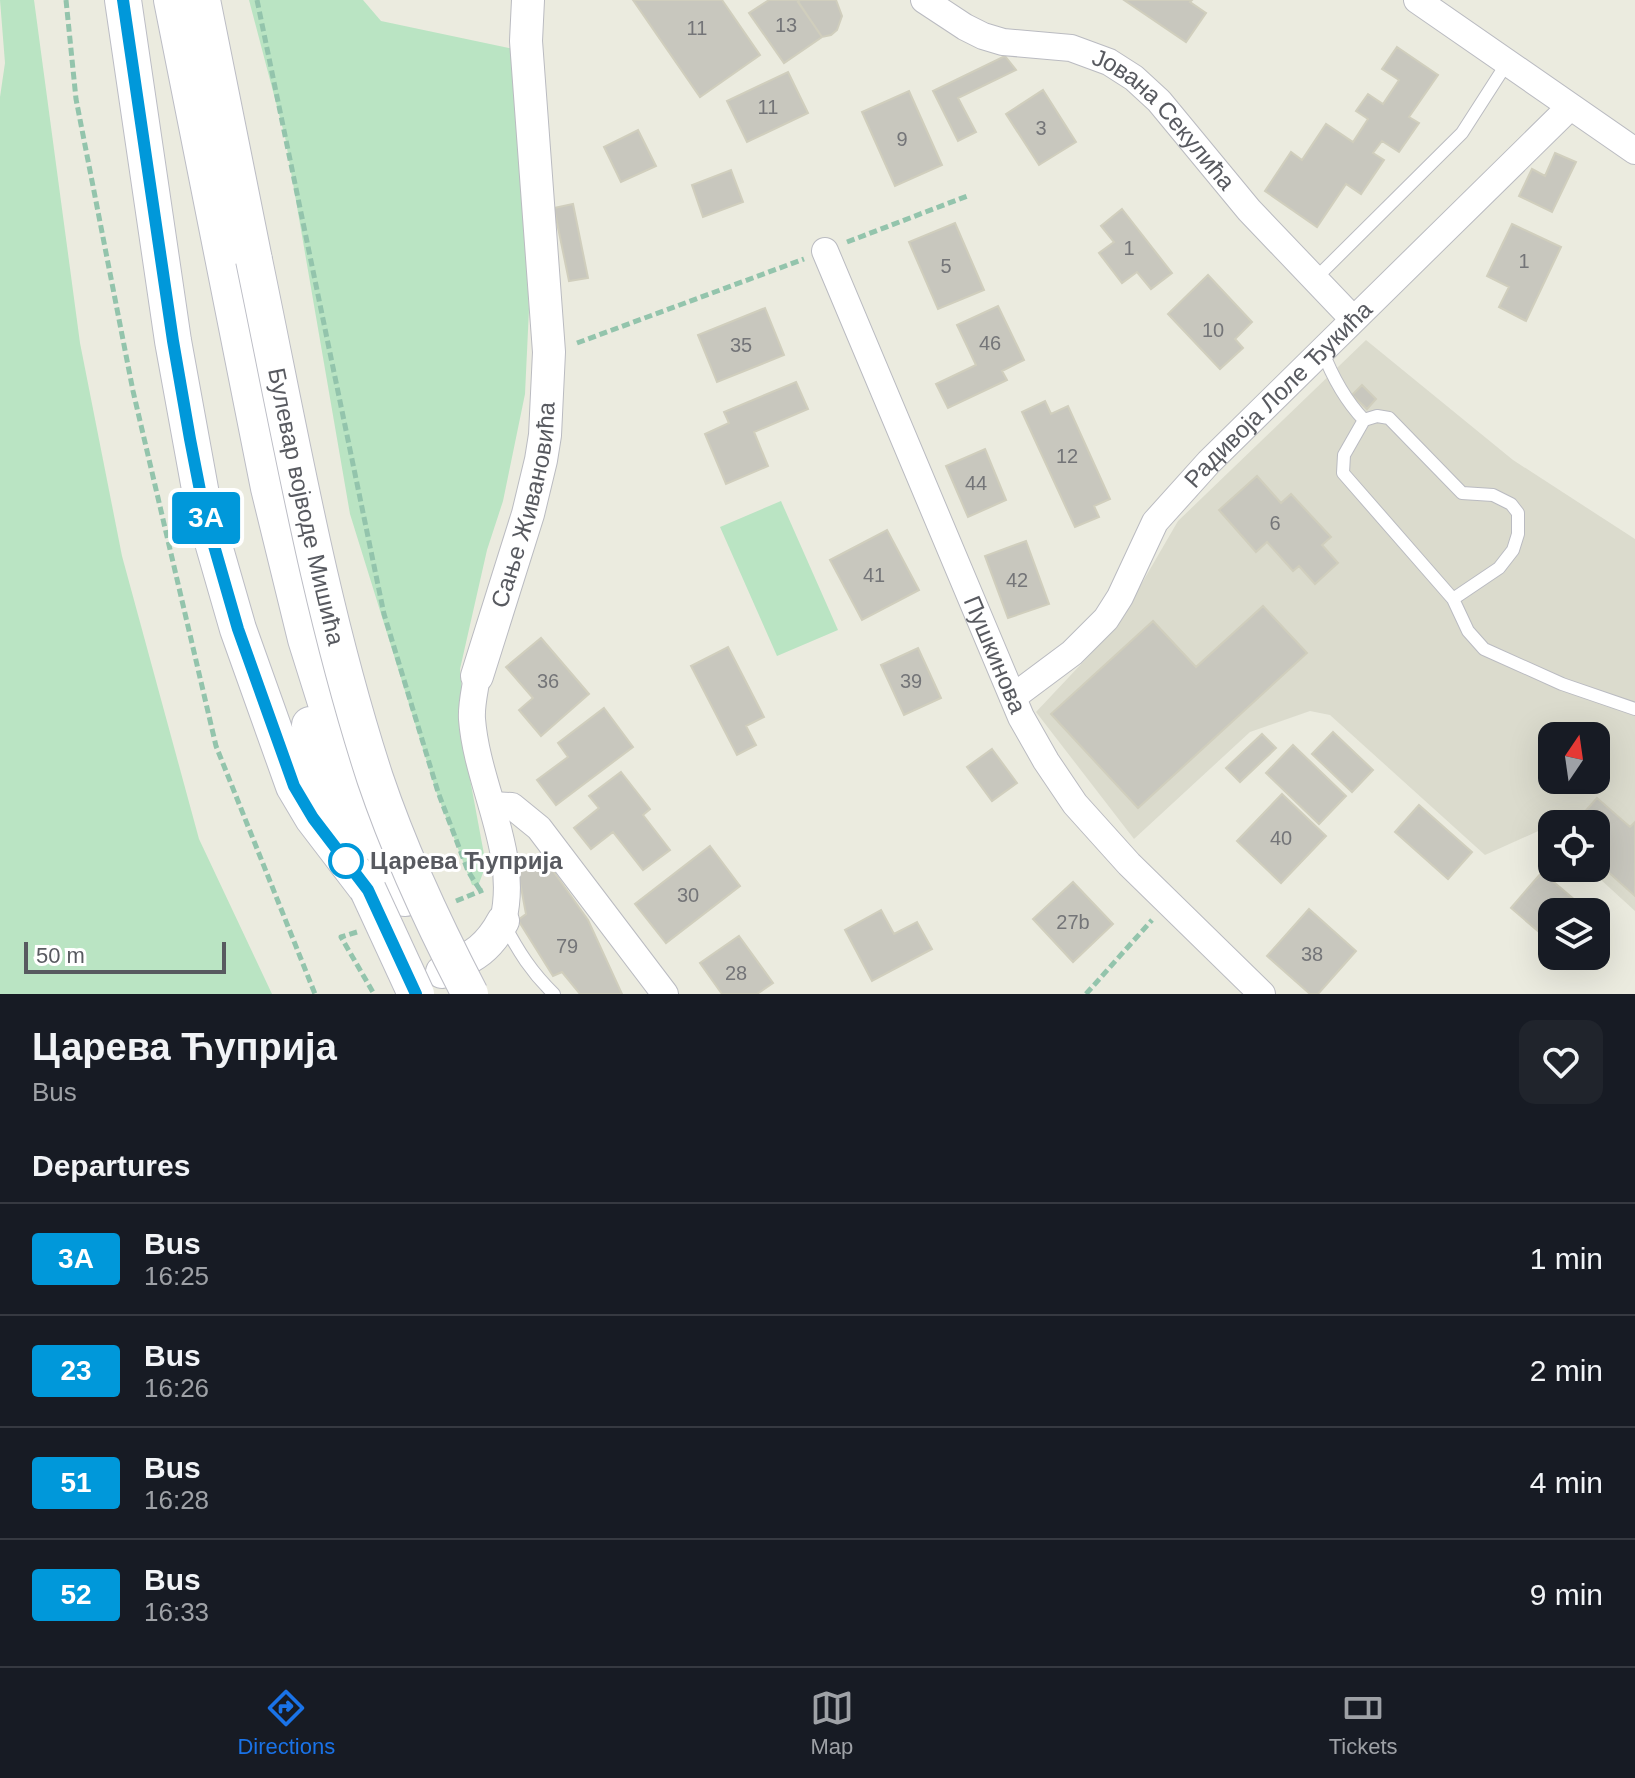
<!DOCTYPE html>
<html lang="en">
<head>
<meta charset="utf-8">
<style>
	:root { --surface:#171b24; --page:#20242c; --text:#f1f3f6; --muted:#9ea1a6; --line:#363941; --accent:#1a73e8 }
	body { margin:0; font-family:Arial,sans-serif; background:var(--page); color:var(--text); height:100vh; display:flex; flex-direction:column; font-size:30px; white-space:nowrap }
	* { box-sizing:border-box; margin:0 }
	p { font-size:26px; color:var(--muted) }
	.icon { flex:none; width:44px; height:44px; fill:none; stroke:currentColor; stroke-width:2; stroke-linecap:round; stroke-linejoin:round }
	.map { position:relative; height:994px; overflow:hidden }
	.panel { display:flex; flex-direction:column; background:var(--surface); flex:1 }
	.panel>* { flex:none }
	.badge { padding:0 16px; border-radius:6px; font-size:28px; line-height:52px }
	.needle { width:52px; rotate:13deg }
	.fabs { position:absolute; left:1538px; top:722px; display:grid; gap:16px }
	.fabs a { display:grid; place-items:center; width:72px; height:72px; border-radius:16px; background:var(--surface); box-shadow:0 8px 32px #0002; font-size:40px }
	.scale { position:absolute; left:24px; bottom:20px; width:202px; box-sizing:border-box; padding-left:8px; border:4px solid #585a60; border-top:0; font-size:22px; line-height:28px; white-space:nowrap; color:#585a60; -webkit-text-stroke:6px #fff; paint-order:stroke }
	.map>.badge { position:absolute; translate:-50% -50%; box-shadow:0 0 0 4px #fff }
	h2 { padding:0 32px; font-size:30px; line-height:72px }
	.round { display:grid; place-items:center; flex:none; width:84px; height:84px; border-radius:16px; background:var(--page) }
	.head { display:flex; align-items:center; justify-content:space-between; height:136px; padding:0 32px }
	h1 { font-size:38px; font-weight:700; line-height:60px }
	ul { padding:0; list-style:none }
	li { display:flex; align-items:center; gap:24px; height:112px; padding:0 32px; border-top:2px solid var(--line) }
	li div { flex:1 }
	li b { display:block; font-size:30px }
	li em { font-style:normal }
	li .badge { min-width:88px; font-weight:700; text-align:center }
	.tabs { display:flex; justify-content:space-around; align-items:center; height:112px; border-top:2px solid var(--line); background:var(--surface); font-size:22px; color:var(--muted) }
	.tabs a { display:grid; justify-items:center; gap:4px }
	.tabs .on { color:var(--accent) }
	.map>svg:first-child { display:block }
	.education { fill:#dbdbcd; fill-rule:evenodd }
	.green { fill:#bae4c3 }
	.building { fill:#c8c7be; stroke:#d0cebd; stroke-width:2 }
	.lines { fill:none; stroke-linecap:round; stroke-linejoin:round }
	.service-casing { stroke:#babbc1; stroke-width:14 }
	.minor-casing { stroke:#babbc1; stroke-width:28 }
	.tertiary-casing { stroke:#babbc1; stroke-width:34 }
	.secondary-casing { stroke:#bcbdc5; stroke-width:38 }
	.path { stroke:#93c4ac; stroke-width:5; stroke-dasharray:8 4; stroke-linecap:butt }
	.service { stroke:#fff; stroke-width:12 }
	.minor { stroke:#fff; stroke-width:26 }
	.tertiary { stroke:#fff; stroke-width:32 }
	.secondary { stroke:#fff; stroke-width:36 }
	.secondary-bridge-casing { stroke:#bcbdc5; stroke-width:38; stroke-linecap:butt }
	.secondary-bridge { stroke:#fff; stroke-width:36 }
	.line-casing { stroke:#fff; stroke-width:18 }
	.line { stroke:#0098da; stroke-width:12 }
	.stop-dot { fill:#fff; stroke:#0098da; stroke-width:4 }
	.labels { text-anchor:middle; stroke-width:6; stroke-linejoin:round; paint-order:stroke }
	.number-label { font-size:20px; fill:#747578 }
	.street-label { font-size:24px; fill:#585a60; stroke:#fff }
	.stop-label { font-size:24px; font-weight:bold; fill:#585a60; stroke:#fff; text-anchor:start }
</style>
</head>
<body>
<div class="map">
<svg width="1635" height="994" viewBox="0 0 1635 994">
	<rect width="100%" height="100%" fill="#ebebdf"/>
	<path class="education" d="M1366 340 1513 460 1635 539V911L1588 868H1596V824H1552V834L1545 828 1485 855 1330 715 1310 711 1250 732 1134 839 1036 712 1117 626 1178 521ZM1552 736H1596V780H1552Z"/>
	<path class="green" d="M0 0H34L80 343 122 556 199 839 272 994H0V97L5 63Z
		M249 0H363L381 21 514 49 529 309 525 394 503 501 487 550 460 669 470 779 486 865 478 886 472 885 436 791 350 514 285 137Z
		M781 501 838 630 777 656 720 527Z"/>
	<path class="building" d="M633 0H722L760 55 700 97Z
		M769 0H797L822 37 784 63 749 13Z
		M800 0H836L842 16 837 30 831 35 822 37 798 2Z
		M1124 0H1192L1190 2 1206 13 1186 42Z
		M1397 47 1438 75 1409 117 1419 123 1399 152 1382 141 1373 153 1384 160 1361 194 1346 184 1317 227 1265 191 1291 152 1302 160 1326 124 1353 142 1368 119 1356 111 1368 94 1383 104 1399 80 1382 69Z
		M1005 56 1016 70 958 98 976 132 958 141 933 91Z
		M788 72 808 113 747 142 727 101Z
		M1043 90 1076 142 1039 165 1006 114Z
		M909 91 942 165 895 186 862 112Z
		M638 130 656 166 621 182 604 147Z
		M1555 153 1576 162 1552 212 1519 196 1532 169 1545 176Z
		M731 170 743 202 703 217 692 185Z
		M573 204 588 278 569 281 554 208Z
		M1122 209 1172 273 1151 289 1137 272 1122 283 1099 253 1114 242 1101 226Z
		M955 223 984 290 938 309 909 242Z
		M1512 224 1561 247 1526 321 1499 307 1509 287 1487 276Z
		M1208 275 1252 322 1235 339 1243 348 1220 369 1168 314Z
		M998 306 1024 360 1002 371 1007 380 948 408 936 384 976 365 957 325Z
		M765 308 784 355 717 382 698 335Z
		M796 382 808 409 754 432 768 466 726 484 705 434 729 423 724 412Z
		M1362 385 1376 399 1367 409 1352 395Z
		M1045 401 1051 414 1068 406 1110 499 1094 506 1099 517 1075 527 1022 412Z
		M985 449 1006 500 968 517 946 466Z
		M1257 476 1281 503 1291 494 1331 537 1322 545 1338 563 1315 584 1299 566 1293 571 1267 542 1256 552 1219 510Z
		M887 530 919 590 862 620 830 560Z
		M1026 541 1049 604 1008 618 985 556Z
		M1263 606 1307 653 1138 808 1051 714 1153 621 1196 667Z
		M541 638 589 694 541 736 519 710 533 698 506 667Z
		M728 647 764 717 746 726 756 745 737 755 691 666Z
		M918 648 941 698 904 715 881 665Z
		M604 708 633 747 556 805 537 780 568 757 558 743Z
		M1333 732 1373 770 1352 792 1312 754Z
		M1262 734 1276 748 1240 782 1226 768Z
		M1293 745 1346 796 1319 824 1266 773Z
		M992 749 1017 783 992 801 967 767Z
		M621 772 650 809 643 815 670 850 643 870 613 832 591 849 574 828 599 808 589 796Z
		M1282 794 1326 836 1281 883 1237 841Z
		M1597 798 1630 827 1635 822V896L1596 861V824H1574Z
		M1419 805 1472 852 1448 879 1395 832Z
		M710 846 740 886 666 943 635 904Z
		M541 854 588 920 622 994H580L562 972 553 976 518 920 526 914 517 866Z
		M1542 872 1589 912H1552V943L1511 908Z
		M1073 882 1113 924 1073 962 1033 919Z
		M1309 909 1356 951 1318 994H1310L1267 956Z
		M881 910 894 934 917 922 932 949 872 981 845 930Z
		M739 936 773 983 757 994H722L700 963Z"/>
	<g class="lines">
		<defs>
			<path id="service" d="M1315 279 1462 133 1507 63
				M1322 350C1332 376 1344 399 1364 420L1344 455 1343 473 1453 599 1468 631 1484 649 1562 684 1635 709
				M1364 420 1377 416 1389 418 1462 493 1493 495 1511 504 1518 513V534L1513 550 1499 568 1453 599
				M504 924C518 951 532 973 554 994"/>
			<g id="minor">
				<path id="s1" d="M924 0 965 27 983 36 1003 42 1071 48 1109 62 1134 78 1159 101 1249 210 1353 319"/>
				<path d="M1417 0 1635 151"/>
				<path id="s2" d="M825 251 1021 717 1046 761 1075 804 1129 864 1262 994"/>
				<path d="M477 676C475 690 471 705 472 719 477 786 520 853 503 921"/>
				<path id="s3" d="M1013 697 1072 653 1106 619 1120 597 1155 522 1209 462 1570 107"/>
				<path d="M492 805 512 806 539 828 665 994"/>
			</g>
			<g id="tertiary">
				<path id="s4" d="M477 676 528 514 541 460 545 435 549 352 526 41 528 0"/>
				<path d="M442 972C471 957 487 951 503 921"/>
			</g>
			<path id="secondary" d="M123 0 173 341 204 511 238 629 294 786 313 818 368 890
				M172 0 269 488 306 639 333 725 364 805 405 898
				M202 0 254 260
				M310 725 352 850"/>
		</defs>
		<use href="#service" class="service-casing"/>
		<use href="#minor" class="minor-casing"/>
		<use href="#tertiary" class="tertiary-casing"/>
		<use href="#secondary" class="secondary-casing"/>
		<path class="path" d="M66 0 76 99 133 391 216 746 315 994
			M257 0 384 614 438 792 468 871 480 890
			M847 242 970 195
			M577 343 804 259
			M456 901 483 890
			M357 932 341 937 374 994
			M1086 994 1152 920"/>
		<use href="#service" class="service"/>
		<use href="#minor" class="minor"/>
		<use href="#tertiary" class="tertiary"/>
		<use href="#secondary" class="secondary"/>
		<defs>
			<g id="secondary-bridge">
				<path id="s5" d="M254 260C290 433 320 609 375 778 400 852 434 925 470 994"/>
				<path d="M368 890 416 994"/>
			</g>
		</defs>
		<use href="#secondary-bridge" class="secondary-bridge-casing"/>
		<use href="#secondary-bridge" class="secondary-bridge"/>
	</g>
	<g class="lines">
		<defs>
			<path id="line" d="M123 0 173 341 190 439 204 511 238 629 294 786 313 818 368 890 416 994"/>
		</defs>
		<use href="#line" class="line-casing"/>
		<use href="#line" class="line"/>
	</g>
	<circle class="stop-dot" cx="346" cy="861" r="16"/>
	<g class="labels">
		<g class="number-label">
			<text x="786" y="32">13</text>
			<text x="697" y="35">11</text>
			<text x="768" y="114">11</text>
			<text x="1041" y="135">3</text>
			<text x="902" y="146">9</text>
			<text x="1129" y="255">1</text>
			<text x="1524" y="268">1</text>
			<text x="946" y="273">5</text>
			<text x="1213" y="337">10</text>
			<text x="990" y="350">46</text>
			<text x="741" y="352">35</text>
			<text x="1067" y="463">12</text>
			<text x="976" y="490">44</text>
			<text x="1275" y="530">6</text>
			<text x="874" y="582">41</text>
			<text x="1017" y="587">42</text>
			<text x="548" y="688">36</text>
			<text x="911" y="688">39</text>
			<text x="1281" y="845">40</text>
			<text x="688" y="902">30</text>
			<text x="1073" y="929">27b</text>
			<text x="567" y="953">79</text>
			<text x="1312" y="961">38</text>
			<text x="736" y="980">28</text>
		</g>
		<g class="street-label">
			<text dy="8" stroke="none"><textPath href="#s1" startOffset="278">Јована Секулића</textPath></text>
			<text dy="8" stroke="none"><textPath href="#s3" startOffset="408">Радивоја Лоле Ђукића</textPath></text>
			<text dy="8" stroke="none"><textPath href="#s4" startOffset="178">Сање Живановића</textPath></text>
			<text dy="8" stroke="none"><textPath href="#s5" startOffset="252">Булевар војводе Мишића</textPath></text>
			<text dy="8" stroke="none"><textPath href="#s2" startOffset="438">Пушкинова</textPath></text>
		</g>
		<g class="stop-label">
			<text x="370" y="869">Царева Ћуприја</text>
		</g>
	</g>
</svg>
<div class="fabs">
<a><svg class="needle" viewBox="-14 -14 28 28"><path d="M0-13l5 13h-10z" fill="#e53935"/><path d="M0 13l5-13h-10z" fill="#9ea1a6"/></svg></a>
<a><svg class="icon" aria-label="locate" viewBox="0 0 24 24"><circle cx="12" cy="12" r="6"/><path d="M12 2v4M12 18v4M2 12h4M18 12h4"/></svg></a>
<a><svg class="icon" aria-label="layers" viewBox="0 0 24 24"><path d="M12 4l9 5-9 5-9-5zM3 14l9 5 9-5"/></svg></a>
</div>
<div class="scale">50 m</div>
<b class="badge" style="left:206px;top:518px;background:#0098da;color:#fff">3A</b>
</div>
<section class="panel">
<div class="head"><div><h1>Царева Ћуприја</h1><p>Bus</p></div><a class="round"><svg class="icon" aria-label="heart" viewBox="0 0 24 24"><path d="M12 20l-8-8c-3-5 5-10 8-4 3-6 11-1 8 4z"/></svg></a></div>
<h2>Departures</h2>
<ul>
<li><span class="badge" style="background:#0098da;color:#fff">3A</span><div><b>Bus</b><p>16:25</p></div><em>1 min</em></li>
<li><span class="badge" style="background:#0098da;color:#fff">23</span><div><b>Bus</b><p>16:26</p></div><em>2 min</em></li>
<li><span class="badge" style="background:#0098da;color:#fff">51</span><div><b>Bus</b><p>16:28</p></div><em>4 min</em></li>
<li><span class="badge" style="background:#0098da;color:#fff">52</span><div><b>Bus</b><p>16:33</p></div><em>9 min</em></li>
</ul>
</section>
<nav class="tabs">
<a class="on"><svg class="icon" aria-label="directions" viewBox="0 0 24 24"><path d="M12 3l9 9-9 9-9-9zM9 14v-3h6M13 9l2 2-2 2"/></svg>Directions</a>
<a><svg class="icon" aria-label="map" viewBox="0 0 24 24"><path d="M3 6l6-2 6 2 6-2v14l-6 2-6-2-6 2zM9 4v14M15 6v14"/></svg>Map</a>
<a><svg class="icon" aria-label="tickets" viewBox="0 0 24 24"><path d="M3 7h18v10H3zM15 7v10"/></svg>Tickets</a>
</nav>
</body>
</html>
